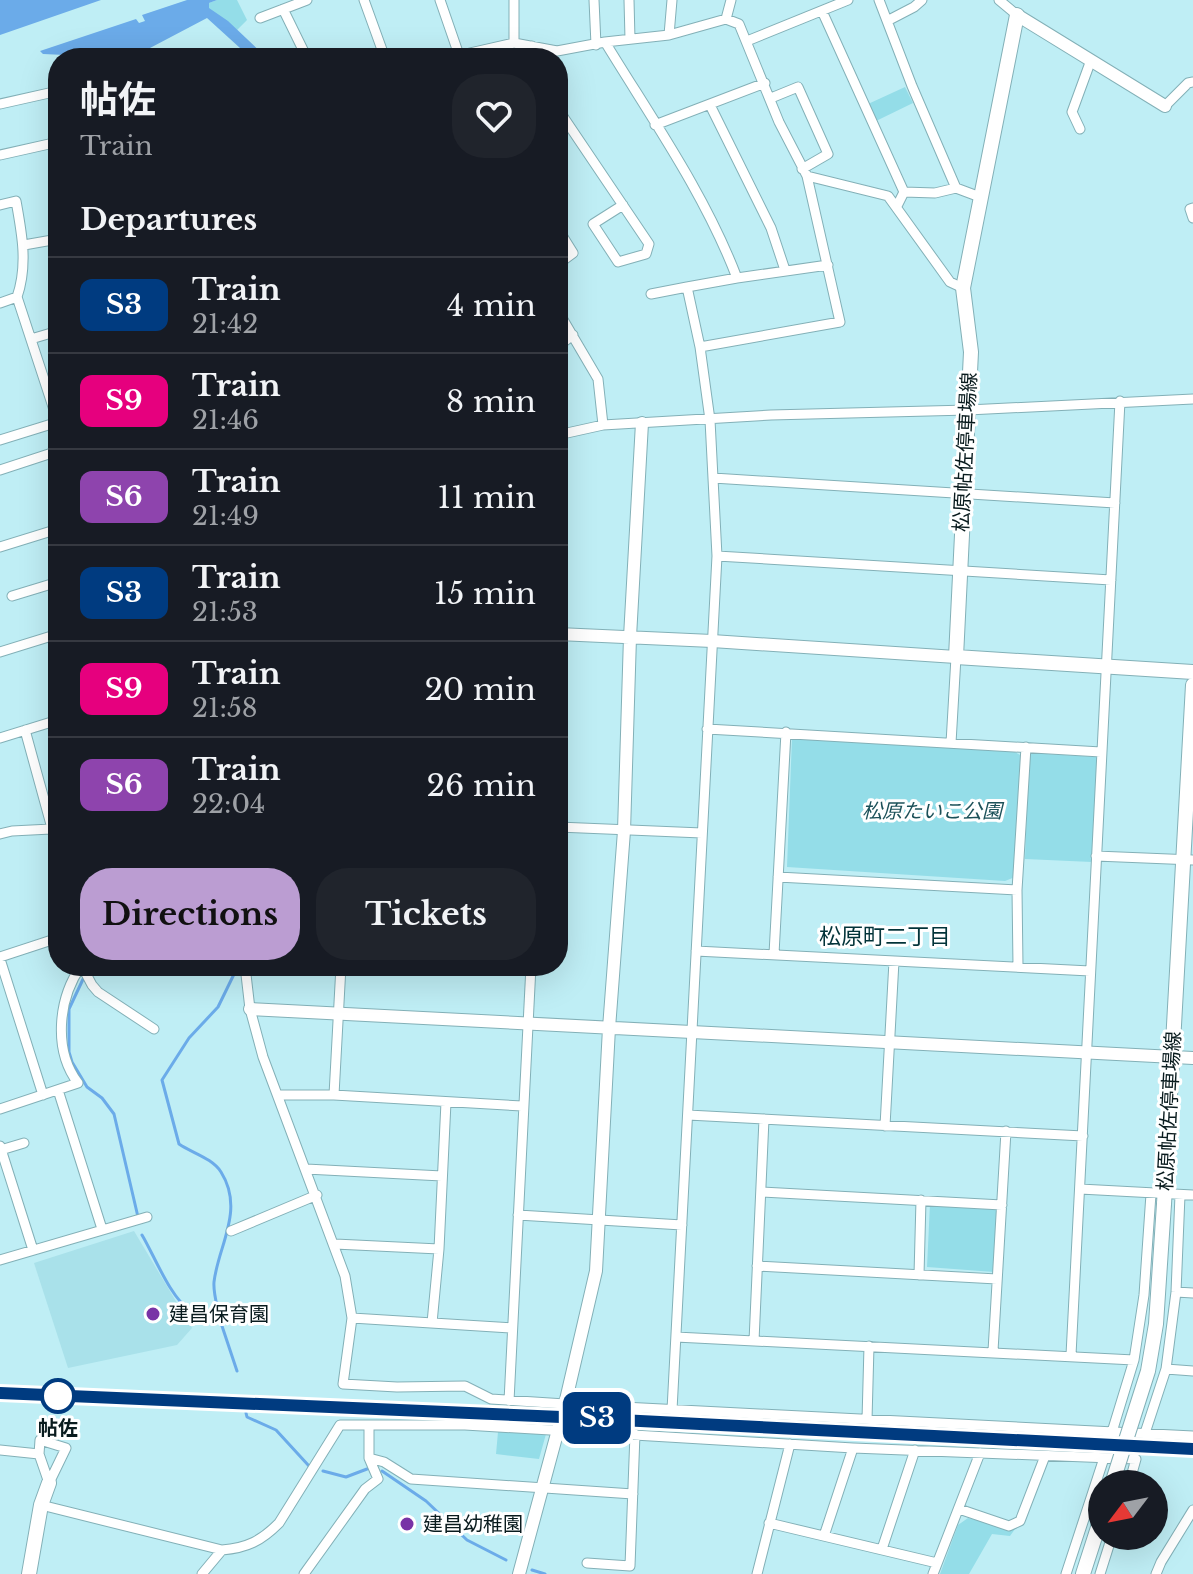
<!DOCTYPE html>
<html lang="en">
<head>
<meta charset="utf-8">
<style>
	:root { --surface:#171b24; --page:#20242c; --text:#f1f3f6; --muted:#9ea1a6; --line:#363941; --accent:#bb9dd2 }
	body { margin:0; font-family:"Libre Baskerville","Noto Sans JP",serif; background:var(--page); color:var(--text); height:100vh; display:flex; flex-direction:column; font-size:30px; white-space:nowrap }
	* { box-sizing:border-box; margin:0 }
	p { font-size:26px; color:var(--muted) }
	.icon { flex:none; width:44px; height:44px; fill:none; stroke:currentColor; stroke-width:2; stroke-linecap:round; stroke-linejoin:round }
	.map { position:relative; flex:1; overflow:hidden }
	.drawer { position:absolute; left:48px; top:48px; width:520px; height:928px; display:flex; flex-direction:column; background:var(--surface); border-radius:32px; box-shadow:0 8px 32px #0002 }
	.drawer>* { flex:none }
	.badge { padding:0 16px; border-radius:12px; font-size:28px; line-height:52px }
	.needle { width:52px; rotate:238deg }
	.tools { position:absolute; left:1088px; top:1470px; display:grid; gap:16px }
	.tools a { display:grid; place-items:center; width:80px; height:80px; border-radius:50%; background:var(--surface); box-shadow:0 8px 32px #0002; font-size:40px }
	.map>.badge { position:absolute; translate:-50% -50%; box-shadow:0 0 0 4px #fff }
	h2 { padding:0 32px; font-size:30px; line-height:72px }
	.round { display:grid; place-items:center; flex:none; width:84px; height:84px; border-radius:32px; background:var(--page) }
	.head { display:flex; align-items:center; justify-content:space-between; height:136px; padding:0 32px }
	h1 { font-size:38px; font-weight:700; line-height:60px }
	.button { display:flex; gap:16px; margin-top:auto; padding:16px 32px }
	.button a { flex:1; height:92px; border-radius:32px; background:var(--accent); color:#111; font-size:32px; font-weight:700; line-height:92px; text-align:center }
	.button a+a { background:var(--page); color:var(--text) }
	ul { padding:0; list-style:none }
	li { display:flex; align-items:center; gap:24px; height:96px; padding:0 32px; border-top:2px solid var(--line) }
	li div { flex:1 }
	li b { display:block; font-size:30px }
	li em { font-style:normal }
	li .badge { min-width:88px; font-weight:700; text-align:center }
	.map>svg:first-child { display:block }
	.built { fill:#a9e1ea }
	.green { fill:#94dde8 }
	.water { fill:#6babe9 }
	.lines { fill:none; stroke-linecap:round; stroke-linejoin:round }
	.stream { stroke:#6babe9; stroke-width:3 }
	.minor-casing { stroke:#83b0b7; stroke-width:11 }
	.tertiary-casing { stroke:#83b0b7; stroke-width:14 }
	.secondary-casing { stroke:#83b0b7; stroke-width:16 }
	.minor { stroke:#fff; stroke-width:9 }
	.tertiary { stroke:#fff; stroke-width:12 }
	.secondary { stroke:#fff; stroke-width:14 }
	.rail-casing { stroke:#5b7a7f; stroke-width:6 }
	.rail { stroke:#fff; stroke-width:3; stroke-dasharray:9; stroke-linecap:butt }
	.secondary-bridge-casing { stroke:#83b0b7; stroke-width:16; stroke-linecap:butt }
	.secondary-bridge { stroke:#fff; stroke-width:14 }
	.line-casing { stroke:#fff; stroke-width:18 }
	.line { stroke:#003b80; stroke-width:12 }
	.poi-dot { fill:#7833a6; stroke:#fff; stroke-width:3 }
	.stop-dot { fill:#fff; stroke:#003b80; stroke-width:4 }
	.labels { text-anchor:middle; stroke-width:6; stroke-linejoin:round; paint-order:stroke }
	.street-label { font-size:20px; fill:#091b1e; stroke:#fff }
	.park-label { font-size:20px; font-style:italic; fill:#1c5159; stroke:#fff }
	.poi-label { font-size:20px; fill:#091b1e; stroke:#fff; text-anchor:start }
	.stop-label { font-size:20px; font-weight:bold; fill:#091b1e; stroke:#fff }
	.neighbourhood-label { font-size:22px; fill:#023339; stroke:#fff }
</style>
</head>
<body>
<div class="map">
<svg width="1193" height="1574" viewBox="0 0 1193 1574">
	<rect width="100%" height="100%" fill="#bfeef5"/>
	<path class="built" d="M134 1231 192 1328 177 1345 68 1368 34 1263Z"/>
	<path class="green" d="M217 0H237L247 20 237 30 208 8 209 3Z
		M905 87 913 103 876 121 868 104Z
		M792 738 1013 751 1022 756 1015 877 1005 881 787 867Z
		M1029 753 1097 757 1092 862 1025 859Z
		M930 1204 997 1209 994 1272 927 1267Z
		M498 1432 546 1434 539 1459 496 1454Z
		M968 1518 1015 1529 1010 1536 992 1534 969 1574H940L958 1525Z"/>
	<path class="water" d="M0 0H101L0 35Z
		M187 0H217L209 3V8L228 21 267 58H251L207 18 131 58 43 54 40 51 136 19 139 23 145 21 142 15Z"/>
	<g class="lines">
		<path class="stream" d="M85 975 69 1009V1052L72 1062 87 1087 102 1098 114 1114 138 1217
			M142 1235C154 1255 171 1299 190 1310 200 1317 210 1313 220 1320L237 1371
			M220 1320C218 1308 213 1294 214 1282 218 1246 245 1210 221 1172 212 1158 192 1153 179 1144L162 1080 189 1038 218 1007 238 966
			M246 1413 247 1417 276 1430 309 1466
			M323 1471 346 1477 367 1469
			M382 1471 426 1501 467 1540 506 1560
			M532 1570 545 1574"/>
		<defs>
			<path id="minor" d="M364 0 385 58
				M440 0 459 55
				M514 0V43
				M594 0 596 45
				M629 0 630 39
				M879 0 912 86 956 188 980 197
				M999 0 1017 15
				M283 9 307 58
				M822 11 904 192 897 206
				M260 18 307 0
				M726 19 731 0
				M889 20 914 7 922 0
				M669 35 672 0
				M747 41 848 0
				M605 42 669 35 726 19 739 24 779 122 807 176 840 322 700 347
				M532 46V58
				M448 58 514 43 557 51 605 42C652 119 705 194 737 278L687 287 700 347 710 420 717 556 672 1410
				M771 98 798 87 828 154 802 169
				M0 104 58 91
				M710 105 771 228 785 270
				M1165 106 1188 83 1193 82
				M558 109 649 244 646 254 618 262 593 224 623 205
				M655 125 765 83
				M1080 129 1072 112 1091 60
				M0 155 58 142
				M807 176 888 196 950 282 963 288
				M904 192 935 193 956 188
				M0 205 16 201C22 234 28 265 17 297L58 422
				M1193 208 1190 209 1193 218
				M558 229 573 253 558 264
				M24 245 58 239
				M737 278 828 265
				M651 294 687 287
				M0 303 17 297
				M558 311 598 379 603 425
				M31 339 58 331
				M558 346 573 335
				M558 435 603 425 771 415 968 410 1193 399
				M0 440 58 422
				M0 470 58 451
				M713 478 1115 503
				M0 547 58 529
				M717 556 1111 580
				M12 596 58 582
				M0 652 58 634
				M707 729 1101 752
				M25 730 58 850
				M0 738 58 720
				M951 743 956 657
				M558 827 702 833
				M0 834 12 831 51 829
				M1096 856 1193 860
				M778 877 1017 890
				M696 951 1090 971
				M774 954 786 732
				M0 957 58 938
				M0 959 43 1095
				M82 966 92 985 98 992 154 1029
				M245 966 250 1009 263 1057 345 1276 352 1318 343 1384 397 1387 465 1386 491 1399 565 1404 1193 1436
				M1018 966 1017 890 1026 747
				M58 1090 102 1229
				M278 1095H334L522 1106
				M334 1095 341 966
				M0 1109 78 1083C53 1050 58 999 81 966
				M688 1115 1083 1136
				M885 1126 894 961
				M0 1146 33 1250
				M1 1150 24 1143
				M306 1169 442 1176
				M1080 1189 1193 1195
				M761 1192 1002 1205
				M518 1215 682 1225
				M231 1231 317 1195
				M335 1244 439 1249
				M0 1260 147 1217
				M757 1266 997 1279
				M919 1275 921 1200
				M1176 1292 1193 1293
				M352 1318 512 1328
				M432 1323 439 1249 446 1102
				M676 1337 1134 1360
				M754 1341 764 1119
				M993 1351 1006 1131
				M1071 1355 1120 401
				M1166 1369 1193 1371
				M509 1401 531 966
				M867 1420 869 1346
				M369 1426V1458L384 1462 411 1479 633 1494
				M1112 1432 1134 1360 1144 1295 1151 1194
				M1145 1433 1166 1369 1176 1292 1180 1195
				M40 1440 66 1448 49 1483 39 1454Z
				M0 1450 39 1454
				M41 1505 222 1550C247 1548 261 1541 279 1523L340 1425H465L853 1448 1136 1459 1129 1484
				M959 1509 1009 1526 1020 1521 1045 1456
				M769 1523 937 1563
				M824 1536 853 1448
				M882 1549 915 1450
				M587 1563 630 1566 635 1434
				M202 1574 222 1550
				M304 1574 365 1489 378 1479 369 1458
				M757 1574 790 1444
				M933 1574 980 1453
				M1066 1574 1104 1458
				M1100 1574 1112 1536
				M1156 1574 1161 1562 1193 1510"/>
			<path id="tertiary" d="M1017 15 1165 106
				M558 634 712 641 956 657
				M250 1009 1193 1058
				M519 1574 565 1404 596 1271 609 1028 624 831 630 637 642 423"/>
			<path id="secondary" d="M1017 15 963 288 971 352 956 657 1193 672
				M1164 1204 1193 685
				M29 1574 41 1505 49 1483
				M1083 1574 1102 1515"/>
		</defs>
		<use href="#minor" class="minor-casing"/>
		<use href="#tertiary" class="tertiary-casing"/>
		<use href="#secondary" class="secondary-casing"/>
		<use href="#minor" class="minor"/>
		<use href="#tertiary" class="tertiary"/>
		<use href="#secondary" class="secondary"/>
		<defs>
			<path id="rail" d="M0 1393 561 1417 1193 1449"/>
		</defs>
		<use href="#rail" class="rail-casing"/>
		<use href="#rail" class="rail"/>
		<defs>
			<path id="secondary-bridge" d="M1112 1484 1148 1371 1156 1324 1164 1204"/>
		</defs>
		<use href="#secondary-bridge" class="secondary-bridge-casing"/>
		<use href="#secondary-bridge" class="secondary-bridge"/>
	</g>
	<g class="lines">
		<defs>
			<path id="line" d="M0 1393 561 1417 1193 1449"/>
		</defs>
		<use href="#line" class="line-casing"/>
		<use href="#line" class="line"/>
	</g>
	<g class="poi-dot">
		<circle cx="153" cy="1314" r="8"/>
		<circle cx="407" cy="1524" r="8"/>
	</g>
	<circle class="stop-dot" cx="58" cy="1396" r="16"/>
	<g class="labels">
		<g class="street-label">
			<text transform="translate(965 452) rotate(-87)" y="7">松原帖佐停車場線</text>
			<text transform="translate(1169 1111) rotate(-87)" y="7">松原帖佐停車場線</text>
		</g>
		<g class="park-label">
			<text x="932" y="818">松原たいこ公園</text>
		</g>
		<g class="poi-label">
			<text x="169" y="1321">建昌保育園</text>
			<text x="423" y="1531">建昌幼稚園</text>
		</g>
		<g class="stop-label">
			<text x="58" y="1435">帖佐</text>
		</g>
		<g class="neighbourhood-label">
			<text x="885" y="944">松原町二丁目</text>
		</g>
	</g>
</svg>
<div class="tools">
<a><svg class="needle" viewBox="-14 -14 28 28"><path d="M0-13l5 13h-10z" fill="#e53935"/><path d="M0 13l5-13h-10z" fill="#9ea1a6"/></svg></a>
</div>
<b class="badge" style="left:597px;top:1418px;background:#003b80;color:#fff">S3</b>
<section class="drawer">
<div class="head"><div><h1>帖佐</h1><p>Train</p></div><a class="round"><svg class="icon" aria-label="heart" viewBox="0 0 24 24"><path d="M12 20l-8-8c-3-5 5-10 8-4 3-6 11-1 8 4z"/></svg></a></div>
<h2>Departures</h2>
<ul>
<li><span class="badge" style="background:#003b80;color:#fff">S3</span><div><b>Train</b><p>21:42</p></div><em>4 min</em></li>
<li><span class="badge" style="background:#e6007e;color:#fff">S9</span><div><b>Train</b><p>21:46</p></div><em>8 min</em></li>
<li><span class="badge" style="background:#8e44ad;color:#fff">S6</span><div><b>Train</b><p>21:49</p></div><em>11 min</em></li>
<li><span class="badge" style="background:#003b80;color:#fff">S3</span><div><b>Train</b><p>21:53</p></div><em>15 min</em></li>
<li><span class="badge" style="background:#e6007e;color:#fff">S9</span><div><b>Train</b><p>21:58</p></div><em>20 min</em></li>
<li><span class="badge" style="background:#8e44ad;color:#fff">S6</span><div><b>Train</b><p>22:04</p></div><em>26 min</em></li>
</ul>
<div class="button"><a>Directions</a><a>Tickets</a></div>
</section>
</div>
</body>
</html>
